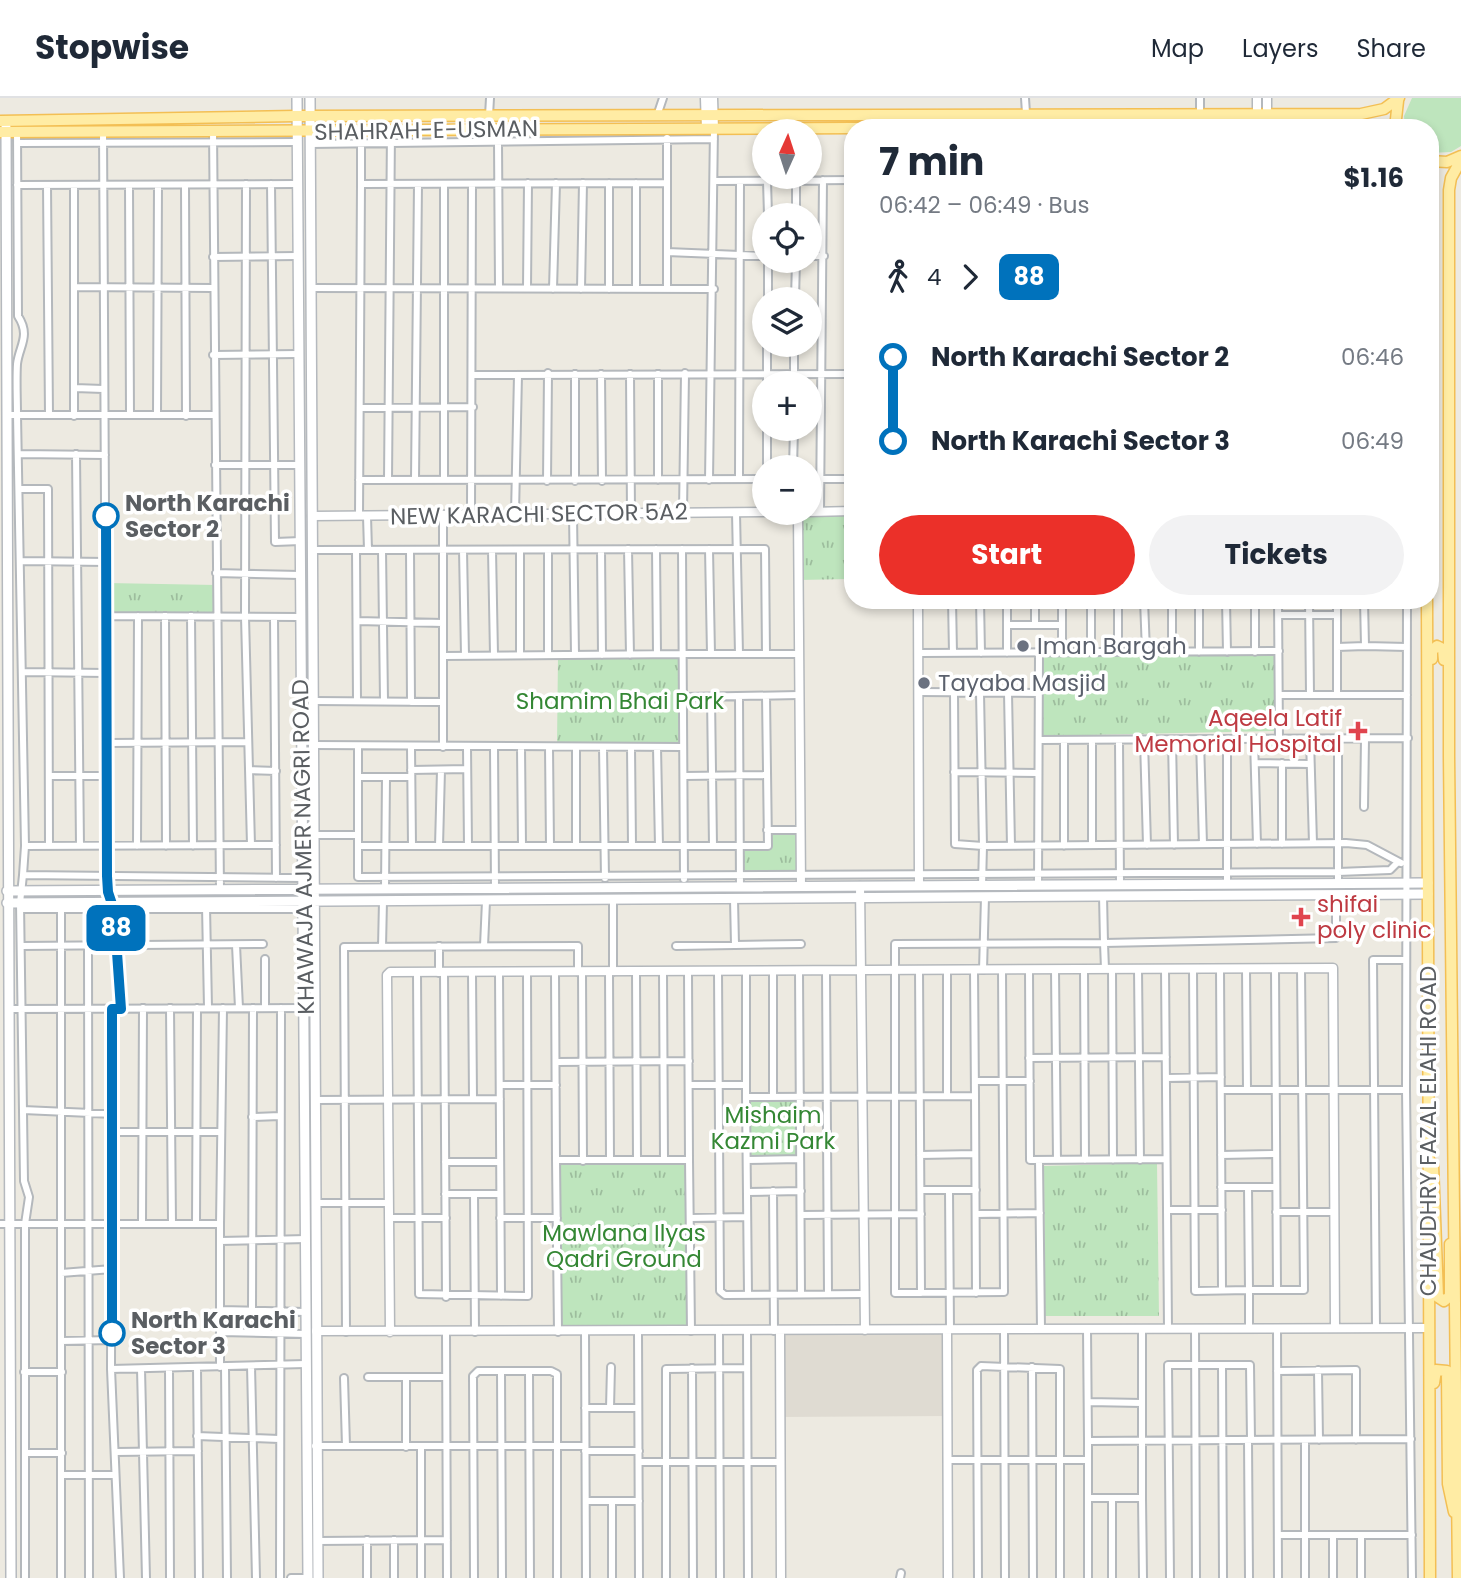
<!DOCTYPE html>
<html lang="en">
<head>
<meta charset="utf-8">
<style>
	:root { --surface:#fff; --page:#f2f2f3; --text:#1f2937; --muted:#747a83; --line:#e0e1e3; --accent:#eb3029 }
	body { margin:0; font-family:Poppins,sans-serif; background:var(--page); color:var(--text); height:100vh; display:flex; flex-direction:column; font-size:26px; white-space:nowrap }
	* { box-sizing:border-box; margin:0 }
	p { font-size:23px; color:var(--muted) }
	.icon { flex:none; width:38px; height:38px; fill:none; stroke:currentColor; stroke-width:2; stroke-linecap:round; stroke-linejoin:round }
	.map { position:relative; flex:1; overflow:hidden }
	.panel { position:absolute; left:844px; top:21px; width:595px; height:490px; display:flex; flex-direction:column; background:var(--surface); border-radius:28px; box-shadow:0 4px 10px #0003 }
	.panel>* { flex:none }
	.badge { padding:0 14px; border-radius:10px; font-size:24px; line-height:46px }
	.needle { width:46px; rotate:3deg }
	.controls { position:absolute; left:752px; top:21px; display:grid; gap:14px }
	.controls a { display:grid; place-items:center; width:70px; height:70px; border-radius:50%; background:var(--surface); box-shadow:0 4px 10px #0003; font-size:35px }
	.map>.badge { position:absolute; translate:-50% -50%; box-shadow:0 0 0 4px #fff }
	.legs { display:flex; align-items:center; gap:10px; height:77px; padding:0 35px; font-size:23px }
	.legs p { margin-inline-start:auto }
	.head { display:flex; align-items:center; justify-content:space-between; height:119px; padding:0 35px }
	h1 { font-size:38px; font-weight:700; line-height:52px }
	.button { display:flex; gap:14px; margin-top:auto; padding:14px 35px }
	.button a { flex:1; height:80px; border-radius:42px; background:var(--accent); color:#fff; font-size:28px; font-weight:700; line-height:80px; text-align:center }
	.button a+a { background:var(--page); color:var(--text) }
	ul { padding:0 35px; list-style:none }
	li { display:flex; align-items:center; gap:24px; height:84px; font-size:26px }
	li i { display:grid; place-items:center; width:10px; height:100%; margin:0 9px; background:currentColor }
	li i::after { content:''; width:18px; height:18px; margin:-9px; border:5px solid; border-radius:50%; background:var(--surface) }
	li p { margin-inline-start:auto }
	li:first-child i { background:linear-gradient(#0000 50%,currentColor 0) }
	li:last-child i { background:linear-gradient(currentColor 50%,#0000 0) }
	header { display:flex; align-items:center; gap:42px; box-sizing:border-box; height:98px; padding:0 35px; background:var(--surface); border-bottom:2px solid var(--line) }
	header strong { font-size:33px }
	nav { display:flex; gap:38px; margin-inline-start:auto; font-size:24px }
	.map>svg:first-child { display:block }
	.education { fill:#dfdbd2 }
	.green { fill:#bee5bd }
	.park { fill:url(#park-tufts) }
	.lines { fill:none; stroke-linecap:round; stroke-linejoin:round }
	.minor-casing { stroke:#b4b8bc; stroke-width:10 }
	.tertiary-casing { stroke:#b4b8bc; stroke-width:11 }
	.secondary-casing { stroke:#b5b9be; stroke-width:12 }
	.primary-casing { stroke:#f3bf54; stroke-width:13 }
	.minor { stroke:#fff; stroke-width:6 }
	.tertiary { stroke:#fff; stroke-width:8 }
	.secondary { stroke:#fff; stroke-width:9 }
	.primary { stroke:#ffeca4; stroke-width:10 }
	.line-1-casing { stroke:#fff; stroke-width:16 }
	.line-1 { stroke:#0072bc; stroke-width:10 }
	.stop-1-dot { fill:#fff; stroke:#0072bc; stroke-width:3.5 }
	.worship-dot { fill:#6b7280; stroke:#fff; stroke-width:2.5 }
	.health-dot { fill:#e0444e; stroke:#fff; stroke-width:2.5 }
	.labels { text-anchor:middle; stroke-width:7; stroke-linejoin:round; paint-order:stroke }
	.street-label { font-size:23px; fill:#5a5e62; stroke:#fff }
	.stop-label { font-size:23px; font-weight:bold; fill:#5a5e62; stroke:#fff; text-anchor:start }
	.worship-label { font-size:23px; fill:#5b616d; stroke:#fff; text-anchor:start }
	.park-label { font-size:23px; fill:#348734; stroke:#fff }
	.health-label { font-size:23px; fill:#be3a42; stroke:#fff; text-anchor:end }
</style>
</head>
<body>
<header>
<strong>Stopwise</strong>
<nav><a>Map</a><a>Layers</a><a>Share</a></nav>
</header>
<div class="map">
<svg width="1461" height="1480" viewBox="0 0 1461 1480">
	<defs>
		<pattern id="park-tufts" width="24" height="20" patternUnits="userSpaceOnUse" patternTransform="scale(1.75)"><rect width="24" height="20" fill="#bee5bd"/><path d="M3 7l-1-3M5 7V3M7 7l1-3M15 17l-1-3M17 17v-4M19 17l1-3" fill="none" stroke="#9dbd9d"/></pattern>
	</defs>
	<rect width="100%" height="100%" fill="#edeae1"/>
	<path class="education" d="M947 1232V1318L780 1319V1233Z"/>
	<path class="green" d="M1412 0H1461V48L1451 54 1430 55V30H1405L1404 18Z"/>
	<path class="park" d="M852 414V481L798 482V415Z
		M107 485 216 487V519L107 518Z
		M558 557 684 559 683 649 557 647Z
		M1042 557H1274V633L1042 638Z
		M769 733H798V777H742L741 750 769 749Z
		M746 999H800V1061L747 1062Z
		M559 1063H688V1233L559 1234Z
		M1157 1065 1159 1218H1045L1044 1068Z"/>
	<g class="lines">
		<defs>
			<path id="minor" d="M1025 0 1026 15
				M1200 0V15
				M489 18 490 0
				M657 18 663 0
				M17 33 18 218C31 238 19 248 17 266 16 283 17 300 17 317L25 748 23 777
				M103 33 107 778 114 812 121 911
				M213 33 220 792
				M667 40V191
				M498 44 499 190
				M17 45 296 44
				M310 46 714 41
				M361 46V86
				M715 83 852 82
				M767 83 768 117
				M796 83V117
				M636 85V191
				M246 86 245 519 251 747
				M271 86 275 444 301 443
				M444 86V382
				M17 87 296 86
				M47 87 49 317
				M74 87V318
				M129 87 130 317
				M185 87 186 318
				M667 154 765 158
				M810 158H824
				M213 159 297 158
				M75 189 213 190
				M312 190 714 191
				M527 190 528 85
				M553 191 556 85
				M581 191 583 85
				M609 191V85
				M768 201V163
				M795 201 796 163
				M213 257 298 256
				M601 276 602 383
				M630 276 631 415
				M473 277 852 276
				M767 285V247
				M794 285V247
				M75 290 103 291
				M360 310 473 309
				M6 317H215
				M157 317 158 87
				M19 356 105 357
				M76 356 80 748
				M215 367H300
				M767 369V331
				M793 369 794 331
				M739 381 740 83
				M810 381H852
				M359 382 765 381
				M388 382 391 32
				M415 382 418 86
				M658 382V276
				M709 382 714 31
				M547 383 548 275
				M575 383V276
				M19 391H48L49 748
				M683 414 685 275
				M820 414 823 82
				M736 415 739 556
				M515 416 518 277
				M573 416 575 557
				M443 417V649
				M471 417 472 86
				M359 418 361 86 666 85
				M367 418 368 452
				M628 451 630 557
				M656 451 657 556
				M682 451 684 781
				M709 451 711 556
				M313 452 765 451 766 556H799
				M356 452 357 603
				M382 452 384 603
				M410 452 411 604
				M463 452 465 558
				M492 452 494 557
				M548 452V557
				M601 452 602 557
				M20 463 108 464
				M216 475 300 477
				M952 502 953 555
				M980 502 981 555
				M1091 502V554
				M1118 502V554
				M1144 502 1146 554
				M1199 502V554
				M1226 502 1227 554
				M1255 502V554
				M1278 502 1279 641
				M1309 502 1310 597
				M1337 502V597
				M1364 502 1365 548 1407 549
				M1407 502 1406 992 1412 1480
				M1279 517H1337
				M107 518 300 519
				M165 518 166 748
				M191 518 193 748
				M274 519 276 780
				M357 523 443 525
				M1035 526V502
				M1007 527H1062
				M1337 549 1365 548
				M1172 554V502
				M919 555 1279 553
				M1007 555V502
				M1062 555V502
				M682 556H766
				M520 557V452
				M443 558 682 556
				M22 574 107 575
				M919 594 1039 595
				M954 594 955 746 983 748 982 788
				M980 595 983 748 1346 745 1367 747 1401 765
				M1008 595 1011 748
				M1279 597H1407
				M739 598 740 790
				M683 599 799 597
				M711 599 713 748
				M314 603 443 604
				M1254 641 1257 746
				M1310 641 1313 745
				M1338 641V785
				M1039 642 1408 640
				M1119 642 1120 786
				M1144 642 1147 747
				M1172 642 1174 747
				M1200 642 1203 746
				M108 645 248 644
				M313 647 683 649
				M358 649V779L1338 774 1390 772 1398 764
				M411 649 412 748
				M467 649 468 748
				M494 649 495 790
				M521 649 522 748
				M549 649 550 748
				M576 649V748
				M603 649 605 780
				M631 649 632 748
				M657 649 659 748
				M1255 665 1310 666
				M1282 665V746
				M249 672 276 673
				M411 672 467 671
				M954 674 1038 675
				M50 678H108
				M684 678 767 677
				M358 679H411
				M1364 709 1365 641
				M767 732H800
				M314 737H357
				M1092 747V642
				M25 748 276 747
				M137 748 138 518
				M358 748H768L766 598
				M439 748 441 672
				M1064 748V642
				M1038 786 1039 555
				M1227 786V641
				M385 790 386 679
				M1103 797 1104 845 1336 840V797
				M734 801 735 847
				M61 805V1480
				M206 808 208 910
				M20 811H303
				M236 847 239 910
				M21 848 263 846
				M439 848V875
				M484 848 486 803
				M676 848 801 846
				M88 849 89 1480
				M382 849 383 803
				M1112 871 1113 1062
				M1138 871 1140 1062
				M1165 871 1168 1231
				M1193 871 1195 1193 1249 1192V1231
				M1220 871 1222 1192
				M1246 871 1247 992
				M919 872 921 1195
				M974 872 975 998
				M983 872 985 799
				M1002 872 1004 1194 895 1195V846L1104 845 1105 871
				M1029 872 1030 1062 1166 1061
				M1055 872 1057 1062
				M1084 872 1085 1062
				M718 873 720 1193 725 1197 865 1196
				M746 873V999
				M773 873V999
				M799 873 801 1196
				M826 873 828 1196
				M555 874 556 1062
				M582 874 583 1063
				M609 874 610 1062
				M613 874V802
				M636 874 637 1062
				M663 874 664 1062
				M688 874 689 1062
				M417 875 419 1196 528 1198 527 874
				M444 875 446 1199
				M472 875 473 1001
				M499 875 501 1198
				M170 910 172 1126
				M265 910V861
				M9 911 305 910
				M112 911 111 1271 120 1480
				M1029 960 1166 959
				M556 964 689 963
				M1166 980 1221 979
				M975 983H1030
				M500 987H556
				M689 987H746
				M1221 992H1406
				M947 998V872
				M316 1002 500 1001
				M23 1012 113 1016
				M252 1019 280 1018
				M114 1034H221
				M920 1057 975 1056
				M1221 1057 1276 1056
				M747 1062 800 1061
				M1039 1062 1041 1231
				M445 1064H500
				M1221 1089H1276
				M1248 1089 1249 1192H1277L1275 871
				M921 1092H976
				M949 1092 950 1232
				M773 1093 774 1233
				M747 1094 801 1093
				M445 1096H500
				M474 1096 475 1234
				M316 1105H389
				M1167 1112H1222
				M1276 1114H1334
				M976 1116 1040 1115
				M801 1117 921 1116
				M389 1120H446
				M500 1120H557
				M690 1120 747 1119
				M142 1125 143 910
				M0 1126H220V1269
				M196 1126 197 910
				M220 1126 223 910
				M220 1143 306 1141
				M61 1175 112 1171
				M1277 1192H1304L1301 870
				M748 1196 746 999 975 998 976 1195
				M220 1212 306 1214
				M252 1213 253 910
				M1277 1230 1278 1480
				M1376 1230 1373 862H1406
				M1087 1231 1088 1343
				M1142 1231V1400
				M1195 1231 1196 1480
				M1004 1232 1005 1480
				M585 1233 586 1480
				M638 1233 639 1480
				M719 1233 720 1480
				M747 1233 748 1480
				M220 1234 306 1236
				M346 1234 344 849 578 848V874
				M446 1234 447 1480
				M558 1234 556 1062H689L691 1233
				M61 1243 112 1242
				M1222 1267 1223 1480
				M251 1268 256 1480
				M197 1269 199 1480
				M225 1269 227 1480
				M1032 1269 1033 1480
				M169 1270 170 1480
				M692 1270 693 1480
				M111 1271 306 1266
				M141 1271 146 1480
				M1318 1272 1319 1342
				M501 1273 502 1480
				M529 1273 530 1480
				M1277 1273 1356 1272V1342
				M24 1274H62
				M368 1279H446
				M406 1279V1349
				M344 1280 346 1348
				M1088 1304 1142 1305
				M585 1310H638
				M610 1310 611 1269
				M197 1338 279 1341
				M1248 1342 1249 1480
				M1305 1342V1480
				M315 1348H585
				M421 1349V1480
				M585 1353H639
				M115 1354 198 1353
				M25 1355H62
				M947 1362H1088
				M639 1364H780
				M61 1377H115
				M1088 1400H1142L1143 1480
				M1112 1400V1480
				M586 1403H639
				M612 1403V1480
				M1278 1437H1412
				M1333 1438V1480
				M1361 1438V1480
				M367 1442V1480
				M394 1442V1480
				M317 1443 447 1442
				M25 1480V1126L29 1099 24 1083 20 805 23 777 302 780
				M280 1480 281 910
				M291 1480H308
				M474 1480 473 1278 478 1273H551L557 1276V1480
				M666 1480V1271L747 1270
				M900 1480 901 1475
				M978 1480 977 1272 981 1268 1060 1271V1480
				M1088 1480V1343L1411 1341
				M1170 1480 1168 1267H1250L1251 1342"/>
			<path id="tertiary" d="M705 0 706 31
				M713 0 714 31
				M1257 0V19
				M1267 0V22
				M810 414 852 413
				M798 415 801 788
				M312 418 765 414
				M918 502 919 788
				M860 788 865 1232
				M947 1232 948 1480
				M316 1233 1429 1230
				M780 1233 781 1480
				M390 1234 387 877 390 874 1333 870 1335 1230"/>
			<path id="secondary" d="M297 0 308 1480
				M310 0 318 1480
				M6 29 11 1480
				M7 793 1428 785
				M7 805 1428 796"/>
			<path id="primary" d="M0 23 296 18 1361 16 1384 11 1399 0
				M853 30 1316 25 1370 30
				M1395 30 1398 3
				M0 34 852 30
				M1430 63 1447 64 1461 58
				M1427 502 1430 1480
				M1432 561V553L1437 548 1443 551 1444 562
				M1433 1066 1438 1199 1444 1203 1450 1198V1146
				M1434 1285 1436 1272 1447 1273 1448 1386 1454 1414
				M1458 1480 1449 658V92L1451 80 1461 62"/>
		</defs>
		<use href="#minor" class="minor-casing"/>
		<use href="#tertiary" class="tertiary-casing"/>
		<use href="#secondary" class="secondary-casing"/>
		<use href="#primary" class="primary-casing"/>
		<use href="#minor" class="minor"/>
		<use href="#tertiary" class="tertiary"/>
		<use href="#secondary" class="secondary"/>
		<use href="#primary" class="primary"/>
	</g>
	<g class="lines">
		<defs>
			<path id="line-1" d="M106 418 107 778 108 794 114 812 121 911H112V1235"/>
		</defs>
		<use href="#line-1" class="line-1-casing"/>
		<use href="#line-1" class="line-1"/>
	</g>
	<g class="stop-1-dot">
		<circle cx="106" cy="418" r="12"/>
		<circle cx="112" cy="1235" r="12"/>
	</g>
	<g class="worship-dot">
		<circle cx="1023" cy="548" r="7"/>
		<circle cx="924" cy="585" r="7"/>
	</g>
	<g class="health-dot">
		<path d="M1354.5 622.5h7v7h7v7h-7v7h-7v-7h-7v-7h7z"/>
		<path d="M1297.5 808.5h7v7h7v7h-7v7h-7v-7h-7v-7h7z"/>
	</g>
	<g class="labels">
		<g class="street-label">
			<text transform="translate(426 32) rotate(-1)" y="8">SHAHRAH-E-USMAN</text>
			<text transform="translate(539 416) rotate(-1)" y="8">NEW KARACHI SECTOR 5A2</text>
			<text transform="translate(303 749) rotate(-91)" y="8">KHAWAJA AJMER NAGRI ROAD</text>
			<text transform="translate(1428 1033) rotate(-90)" y="8">CHAUDHRY FAZAL ELAHI ROAD</text>
		</g>
		<g class="stop-label">
			<text x="125" y="413">North Karachi<tspan x="125" dy="26">Sector 2</tspan></text>
			<text x="131" y="1230">North Karachi<tspan x="131" dy="26">Sector 3</tspan></text>
		</g>
		<g class="worship-label">
			<text x="1037" y="556">Iman Bargah</text>
			<text x="938" y="593">Tayaba Masjid</text>
		</g>
		<g class="park-label">
			<text x="620" y="611">Shamim Bhai Park</text>
			<text x="773" y="1025">Mishaim<tspan x="773" dy="26">Kazmi Park</tspan></text>
			<text x="624" y="1143">Mawlana Ilyas<tspan x="624" dy="26">Qadri Ground</tspan></text>
		</g>
		<g class="health-label">
			<text x="1342" y="628">Aqeela Latif<tspan x="1342" dy="26">Memorial Hospital</tspan></text>
			<text x="1317" y="814" text-anchor="start">shifai<tspan x="1317" dy="26">poly clinic</tspan></text>
		</g>
	</g>
</svg>
<div class="controls">
<a><svg class="needle" viewBox="-14 -14 28 28"><path d="M0-13l5 13h-10z" fill="#e53935"/><path d="M0 13l5-13h-10z" fill="#747a83"/></svg></a>
<a><svg class="icon" aria-label="locate" viewBox="0 0 24 24"><circle cx="12" cy="12" r="6"/><path d="M12 2v4M12 18v4M2 12h4M18 12h4"/></svg></a>
<a><svg class="icon" aria-label="layers" viewBox="0 0 24 24"><path d="M12 4l9 5-9 5-9-5zM3 14l9 5 9-5"/></svg></a>
<a>+</a>
<a>−</a>
</div>
<b class="badge" style="left:116px;top:830px;background:#0072bc;color:#fff">88</b>
<section class="panel">
<div class="head"><div><h1>7 min</h1><p>06:42 – 06:49 · Bus</p></div><b>$1.16</b></div>
<div class="legs"><svg class="icon" aria-label="walk" viewBox="0 0 24 24"><circle cx="13" cy="4" r="2"/><path d="M13 8l-2 6 4 7M11 14l-3 7M7 12l3-4h3l4 4"/></svg>4<svg class="icon" aria-label="forward" viewBox="0 0 24 24"><path d="M9 5l7 7-7 7"/></svg><b class="badge" style="background:#0072bc;color:#fff">88</b></div>
<ul>
<li><i style="color:#0072bc"></i><b>North Karachi Sector 2</b><p>06:46</p></li>
<li><i style="color:#0072bc"></i><b>North Karachi Sector 3</b><p>06:49</p></li>
</ul>
<div class="button"><a>Start</a><a>Tickets</a></div>
</section>
</div>
</body>
</html>
